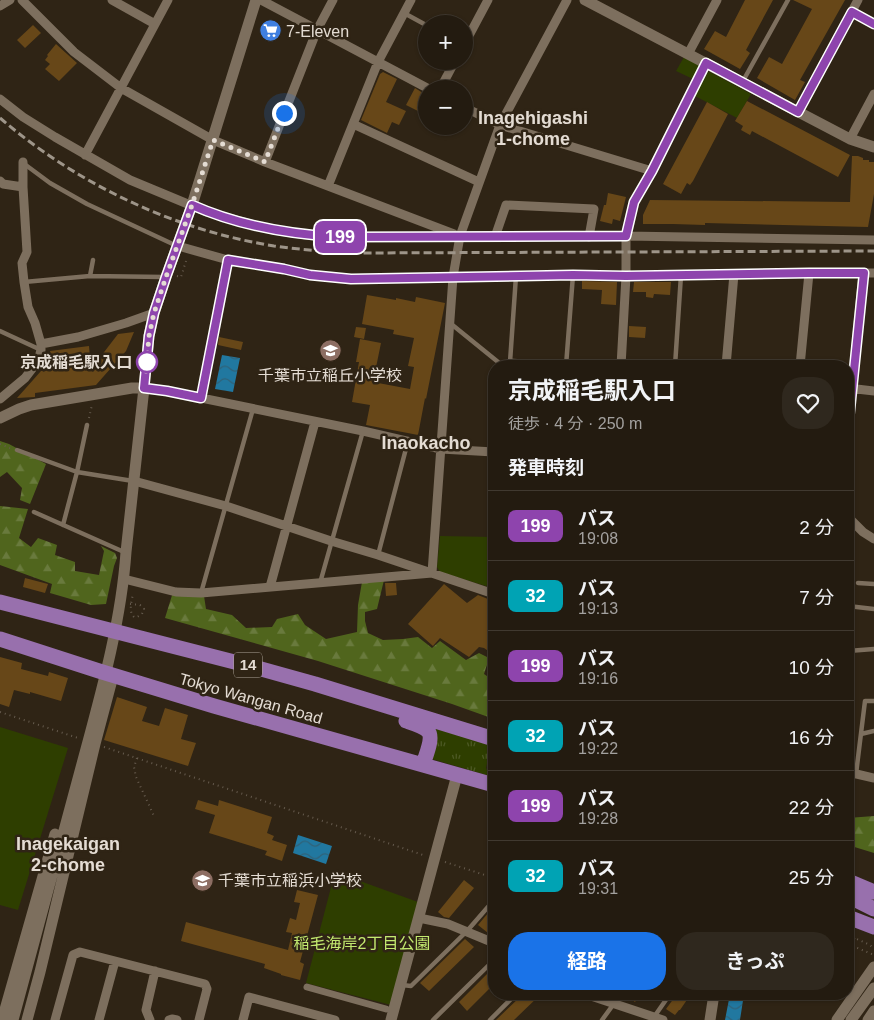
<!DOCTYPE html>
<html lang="ja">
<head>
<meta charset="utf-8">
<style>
	:root { --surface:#231b10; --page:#2f281e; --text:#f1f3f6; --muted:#a3a19f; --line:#403930; --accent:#1a73e8 }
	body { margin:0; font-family:Arial,"Noto Sans JP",sans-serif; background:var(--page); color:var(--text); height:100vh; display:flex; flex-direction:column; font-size:19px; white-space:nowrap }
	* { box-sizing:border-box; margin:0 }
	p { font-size:16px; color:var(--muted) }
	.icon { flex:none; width:28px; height:28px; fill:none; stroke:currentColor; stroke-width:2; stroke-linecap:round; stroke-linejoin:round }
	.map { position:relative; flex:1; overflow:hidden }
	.sheet { position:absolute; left:488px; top:360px; width:366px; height:640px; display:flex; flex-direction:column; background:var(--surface); border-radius:20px; box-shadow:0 1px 4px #0004,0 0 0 1px var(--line) }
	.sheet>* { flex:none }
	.badge { padding:0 10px; border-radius:8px; font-size:18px; line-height:32px }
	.controls { position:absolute; left:418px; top:15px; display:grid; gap:10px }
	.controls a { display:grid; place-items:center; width:55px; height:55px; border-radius:50%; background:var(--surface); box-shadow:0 1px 4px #0004,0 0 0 1px var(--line); font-size:25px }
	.you { position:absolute; width:25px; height:25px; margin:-12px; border:4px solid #fff; border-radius:50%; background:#1a73e8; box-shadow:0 0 0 8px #1a73e833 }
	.map>.badge { position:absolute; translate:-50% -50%; box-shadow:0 0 0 2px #fff }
	h2 { padding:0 20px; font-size:19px; line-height:45px }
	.round { display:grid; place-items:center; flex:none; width:52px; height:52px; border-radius:20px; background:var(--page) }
	.head { display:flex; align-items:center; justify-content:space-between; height:85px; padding:0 20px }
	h1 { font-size:24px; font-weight:700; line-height:38px }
	.action { display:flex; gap:10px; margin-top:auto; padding:10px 20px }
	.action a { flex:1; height:58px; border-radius:20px; background:var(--accent); color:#fff; font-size:20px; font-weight:700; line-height:58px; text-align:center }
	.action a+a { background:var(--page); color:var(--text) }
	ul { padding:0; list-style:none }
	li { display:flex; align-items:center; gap:15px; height:70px; padding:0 20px; border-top:1px solid var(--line) }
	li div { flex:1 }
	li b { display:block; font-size:19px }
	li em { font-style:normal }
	li .badge { min-width:55px; font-weight:700; text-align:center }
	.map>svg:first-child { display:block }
	.grass { fill:url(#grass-tufts) }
	.forest { fill:url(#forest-firs) }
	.green { fill:#2e3e00 }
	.water { fill:url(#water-waves) }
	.building { fill:#674718 }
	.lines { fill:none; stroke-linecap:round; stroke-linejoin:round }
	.path { stroke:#665b4e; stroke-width:2; stroke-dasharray:1 4; stroke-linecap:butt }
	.service { stroke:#7d6f5e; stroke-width:4.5 }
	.pedestrian { stroke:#7d6f5e; stroke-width:7 }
	.minor { stroke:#7d6f5e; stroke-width:9 }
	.tertiary { stroke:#7d6f5e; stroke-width:11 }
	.trunk { stroke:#9870ad; stroke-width:15 }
	.rail { stroke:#9e9589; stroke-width:3; stroke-dasharray:8 4; stroke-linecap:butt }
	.line-casing { stroke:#fff; stroke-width:11 }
	.line { stroke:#8e44ad; stroke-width:8 }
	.walk { stroke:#e4dcd3; stroke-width:5; stroke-dasharray:0 9 }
	.stop-dot { fill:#fff; stroke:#8e44ad; stroke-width:2.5 }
	.labels { text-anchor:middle; stroke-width:5; stroke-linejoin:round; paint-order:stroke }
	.shield { fill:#2f2415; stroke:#aea59a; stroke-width:1 }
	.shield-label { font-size:15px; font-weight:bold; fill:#e4dcd3 }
	.poi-label { font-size:16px; fill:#e4dcd3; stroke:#2f2415; text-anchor:start }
	.stop-label { font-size:16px; font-weight:bold; fill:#e4dcd3; stroke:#2f2415; text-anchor:end }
	.street-label { font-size:16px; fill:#e4dcd3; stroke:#2f2415 }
	.park-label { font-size:16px; fill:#c2e96f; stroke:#2f2415 }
	.neighbourhood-label { font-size:18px; font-weight:bold; fill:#e4dcd3; stroke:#2f2415 }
</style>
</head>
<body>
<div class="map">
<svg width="874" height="1020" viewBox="0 0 874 1020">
	<defs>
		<pattern id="grass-tufts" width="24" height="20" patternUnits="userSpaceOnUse" patternTransform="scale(1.25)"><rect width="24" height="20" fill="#2e3e00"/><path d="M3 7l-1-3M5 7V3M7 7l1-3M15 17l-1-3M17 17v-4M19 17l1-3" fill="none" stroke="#4c5924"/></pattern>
		<pattern id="forest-firs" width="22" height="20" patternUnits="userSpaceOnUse" patternTransform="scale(1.25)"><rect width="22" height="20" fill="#50651d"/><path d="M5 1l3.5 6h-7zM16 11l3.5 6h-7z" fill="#697a3d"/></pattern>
		<pattern id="water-waves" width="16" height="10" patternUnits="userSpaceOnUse" patternTransform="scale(1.25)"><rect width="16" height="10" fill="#2178a0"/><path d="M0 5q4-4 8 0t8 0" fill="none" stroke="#2f6279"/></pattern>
	</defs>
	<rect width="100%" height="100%" fill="#2f2415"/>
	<path class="grass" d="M433 727 491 745 486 768 490 776 432 759Z"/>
	<path class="forest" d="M0 441 9 444 46 464 30 504 20 500 22 488 7 472 0 477Z
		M0 506 28 509 19 538 31 547 38 538 57 545 55 555 75 562V571L99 575 104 551 101 546 115 553 117 558 114 566 106 604 91 605 50 593 52 584 0 565Z
		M384 580 377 609 365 612V621L368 633 383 640 403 639 418 637 432 648 440 641 466 660 479 653 489 658 484 674 494 681V719L452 704 318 661 165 618 173 592 204 596 206 609 232 615 246 628 272 627 277 619 298 614 305 625 326 639 357 632 358 605 362 582Z
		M874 816V853L848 845V818Z"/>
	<path class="green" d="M684 57 698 64 699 68 693 79 676 71Z
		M708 72H710L751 94 737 118 695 96Z
		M440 536 494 537V550L490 583 486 586 440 572 437 567Z
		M0 727 68 748 18 910 0 905Z
		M335 872 418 902 391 1005 306 983Z"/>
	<path class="water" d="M222 355 240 358 233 392 215 389Z
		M298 835 332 846 326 864 293 853Z
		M730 994H744L740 1020H725Z"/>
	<path class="building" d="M745 0H773L746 50 750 53 740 69 704 49 715 31 726 37Z
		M793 0H845L800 80 805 82 795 100 757 78 769 57 782 64 812 9Z
		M33 25 41 33 25 48 17 40Z
		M56 44 77 63 59 81 45 69 50 64 45 60 48 56 47 55Z
		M383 72 397 79 386 102 406 111 399 125 392 122 387 133 361 120 380 74Z
		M415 88 426 95V115L406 105Z
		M747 101 850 155 838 177 752 131 750 135 741 130 743 126 735 121Z
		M707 102 728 114 693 181 690 185 687 183 681 194 663 184Z
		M852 156H858L863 158V160H869V162H874V194L868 227 705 223V225L673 224H643V215L650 200 850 202Z
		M608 193 626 197 620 221 613 219 612 224 600 221 604 205H606Z
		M582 281 617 282 616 305 601 304 602 290 582 289Z
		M634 282H671L670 295 654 294 653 298 646 297V292H633Z
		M367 295 396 300V298L415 302 416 297 445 303 426 399 425 398 418 435 366 425 370 405 352 402 359 362H356L360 339 381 343 373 382 410 389 414 367 408 366 414 338 393 334 394 330 362 324Z
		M629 326 646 327 645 338 629 337Z
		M356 327 366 328 364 339 354 337Z
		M134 332 126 351 96 385 35 393V397L17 398 41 371 54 370 50 351 89 346 91 369 118 334Z
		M219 337 243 342 241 350 218 345Z
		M25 578 48 584 45 593 23 587Z
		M385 583H396L397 595 386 596Z
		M444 584 467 603 478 595 488 599 490 603 489 626 494 620V655L484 648 479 647 469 657 440 638 433 646 408 624Z
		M0 657 22 663 21 669 48 676 49 672 68 678 61 701 30 692V694L14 690 9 707 0 704Z
		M117 697 147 707 142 721 159 726 165 708 188 715 181 739 196 743 188 766 104 740Z
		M198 800 218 806 219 800 272 817 267 833 274 836 272 840 287 845 282 861 265 855 267 851 209 833 215 815 195 809Z
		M464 880 474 888 449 918 444 917 438 912Z
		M297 890 318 895 300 962 304 964 300 980 281 975V974L264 968 265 964 181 941 186 922 288 950 292 933 286 932 290 918 296 920 300 903 294 902Z
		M494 906V926L488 933 478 925Z
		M465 939 474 947 429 991 420 983Z
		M494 967V984L467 1011 459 1002Z
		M523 994H541L514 1020H496Z
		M625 994H641L635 1002 625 995Z
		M677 994H691L680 1010H679L675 1015 666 1009Z"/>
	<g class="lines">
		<path class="path" d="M177 276 181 277 186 261
			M89 418 92 405
			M0 444 10 448
			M130 604 140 605 144 609 142 614 137 617H134C128 611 132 601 133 593
			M0 712 78 738
			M104 747 426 856
			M137 758 134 767 136 777 154 816
			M445 862 494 878
			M848 935 870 945 873 948
			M848 939 853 942 855 938
			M848 944 874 955"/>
		<path class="service" d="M404 13 426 25
			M743 81 788 0
			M23 163 50 183 87 204 177 246
			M90 276 93 260
			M24 282 90 276 164 277
			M450 323 503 366
			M0 331 41 350
			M510 362 516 276
			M566 366 573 275
			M675 366 681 275
			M17 450 77 472 133 481
			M34 512 124 552
			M63 525 77 472 87 425
			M378 555 408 441
			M320 583 363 431
			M858 583 874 584
			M201 593 253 409
			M493 593 494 586
			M848 606 874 609
			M848 651 874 649
			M861 734 874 731
			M856 774 865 701H874
			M402 985 411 986 467 931 494 900
			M654 1017 670 994
			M433 1020 494 960
			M490 1020 516 994
			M602 1020 621 994"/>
		<path class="pedestrian" d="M307 987 386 1009"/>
		<path class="minor" d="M22 0 74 52 121 88 213 140 265 162 454 234
			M112 0 155 24
			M261 0 429 89
			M0 6 10 0
			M852 12 874 24
			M464 45 488 0
			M688 54 717 0
			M440 89 455 61
			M0 99 23 117 55 137 130 180 207 212 273 230 306 235 337 237 626 236 874 240
			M464 107 500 125 652 171
			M798 112 858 0
			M353 124 479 182
			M850 139 874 94
			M85 155 168 0
			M265 162 317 30 333 0
			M0 181 3 184 23 187
			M328 186 378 62 411 0
			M495 237 506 205 594 209 589 237
			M178 246 228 260 284 269 310 275 351 279 573 275 626 276 809 273H874
			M41 344 78 337 126 323 154 313
			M510 363 552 366
			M621 366 626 276V236L634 202 652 171 706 63
			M726 366 734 274
			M800 366 809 273
			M144 388 167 391 363 431 441 449 494 452
			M848 388 874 391
			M201 398 228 260
			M0 399 25 378 38 361 41 350V344L35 323 28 307 24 282 22 263 27 252 23 187V162
			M848 429 863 273
			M134 481 226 506 331 541 378 555 494 594
			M848 517 863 532 874 539
			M124 579 176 592 201 593 432 573 453 277 460 236 500 125 567 0
			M270 587 315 422
			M848 772 874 778
			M419 918 448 924 494 943
			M585 994 663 1020
			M55 1020 73 955 80 952 205 984 207 989 199 1020
			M99 1020 115 961
			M150 1020 146 1010 155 971
			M169 1020 172 1019 177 1020
			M243 1020 249 997 335 1020"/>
		<path class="tertiary" d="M585 0 850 139 874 147
			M0 418 19 409 31 405 132 388H144
			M2 1020 55 834
			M13 1020C35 938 57 856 79 775 98 704 121 626 126 552L144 388 149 336 154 313 166 277 192 205 256 0
			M27 1020 40 972 95 744 113 676
			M391 1020 457 775
			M710 1020 714 994
			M837 1020 874 967
			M851 1020 874 988
			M868 1020 874 1011"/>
		<path class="trunk" d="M0 602 254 667 315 684 494 739
			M0 639 99 671 214 706 494 785
			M406 721C412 723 423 726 428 731 434 738 425 757 423 765
			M848 881 874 892
			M848 896 874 909
			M848 917 874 927"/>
		<path class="rail" d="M0 118C77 184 174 230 274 246 303 250 332 252 361 253L874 251"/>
	</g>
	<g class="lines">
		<defs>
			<path id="line" d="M848 429 864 273H809L626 276 573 275 351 279 310 275 284 269 228 260 201 398 167 391 144 388 149 336 154 313 166 277 192 205C237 225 287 234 337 237L626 236 634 202 652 171 706 63 798 112 852 12 874 24"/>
		</defs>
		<use href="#line" class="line-casing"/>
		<use href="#line" class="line"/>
		<path class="walk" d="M147 362 146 371 149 336 154 313 166 277 192 205 213 140 265 162 284 113"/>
	</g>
	<defs>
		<symbol id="supermarket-disc" viewBox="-11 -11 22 22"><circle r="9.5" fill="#3f7fe0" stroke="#2f2415"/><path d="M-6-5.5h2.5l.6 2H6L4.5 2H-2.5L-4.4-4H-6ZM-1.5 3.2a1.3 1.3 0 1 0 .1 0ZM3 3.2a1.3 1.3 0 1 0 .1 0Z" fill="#fff"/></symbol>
		<symbol id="school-disc" viewBox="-11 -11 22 22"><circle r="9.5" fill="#8d6e63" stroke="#2f2415"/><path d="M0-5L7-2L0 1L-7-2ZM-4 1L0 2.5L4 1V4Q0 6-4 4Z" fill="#fff"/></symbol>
	</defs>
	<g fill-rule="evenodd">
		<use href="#supermarket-disc" x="258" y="18" width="25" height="25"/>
		<use href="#school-disc" x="318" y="338" width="25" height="25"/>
		<use href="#school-disc" x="190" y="868" width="25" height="25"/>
	</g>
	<circle class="stop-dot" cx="147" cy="362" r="10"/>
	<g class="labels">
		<rect class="shield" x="234" y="652.5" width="28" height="25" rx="4"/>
		<g class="shield-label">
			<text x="248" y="670">14</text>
		</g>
		<g class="poi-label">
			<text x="286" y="37">7-Eleven</text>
			<text x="330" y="381" text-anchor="middle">千葉市立稲丘小学校</text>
			<text x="218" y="886">千葉市立稲浜小学校</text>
		</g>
		<g class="stop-label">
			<text x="132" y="368">京成稲毛駅入口</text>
		</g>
		<g class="street-label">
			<text transform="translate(251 698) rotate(16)" y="6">Tokyo Wangan Road</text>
		</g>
		<g class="park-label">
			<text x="362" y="949">稲毛海岸2丁目公園</text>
		</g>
		<g class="neighbourhood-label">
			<text x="533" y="124">Inagehigashi<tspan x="533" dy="21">1-chome</tspan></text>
			<text x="426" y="449">Inaokacho</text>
			<text x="68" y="850">Inagekaigan<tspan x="68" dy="21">2-chome</tspan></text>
		</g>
	</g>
</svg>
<div class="controls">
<a>+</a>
<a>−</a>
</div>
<div class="you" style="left:284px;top:113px"></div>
<b class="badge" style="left:340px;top:237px;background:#8e44ad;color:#fff">199</b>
<section class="sheet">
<div class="head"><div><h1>京成稲毛駅入口</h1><p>徒歩 · 4 分 · 250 m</p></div><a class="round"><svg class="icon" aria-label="heart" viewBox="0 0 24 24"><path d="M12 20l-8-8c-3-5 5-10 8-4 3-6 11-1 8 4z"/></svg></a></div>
<h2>発車時刻</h2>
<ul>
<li><span class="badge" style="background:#8e44ad;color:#fff">199</span><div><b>バス</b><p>19:08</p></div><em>2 分</em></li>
<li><span class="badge" style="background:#00a3b4;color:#fff">32</span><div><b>バス</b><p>19:13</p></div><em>7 分</em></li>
<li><span class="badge" style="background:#8e44ad;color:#fff">199</span><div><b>バス</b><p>19:16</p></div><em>10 分</em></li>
<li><span class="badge" style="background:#00a3b4;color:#fff">32</span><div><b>バス</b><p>19:22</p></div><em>16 分</em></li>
<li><span class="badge" style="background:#8e44ad;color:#fff">199</span><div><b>バス</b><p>19:28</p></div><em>22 分</em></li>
<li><span class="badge" style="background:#00a3b4;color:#fff">32</span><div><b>バス</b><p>19:31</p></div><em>25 分</em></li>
</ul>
<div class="action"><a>経路</a><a>きっぷ</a></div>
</section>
</div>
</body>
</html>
